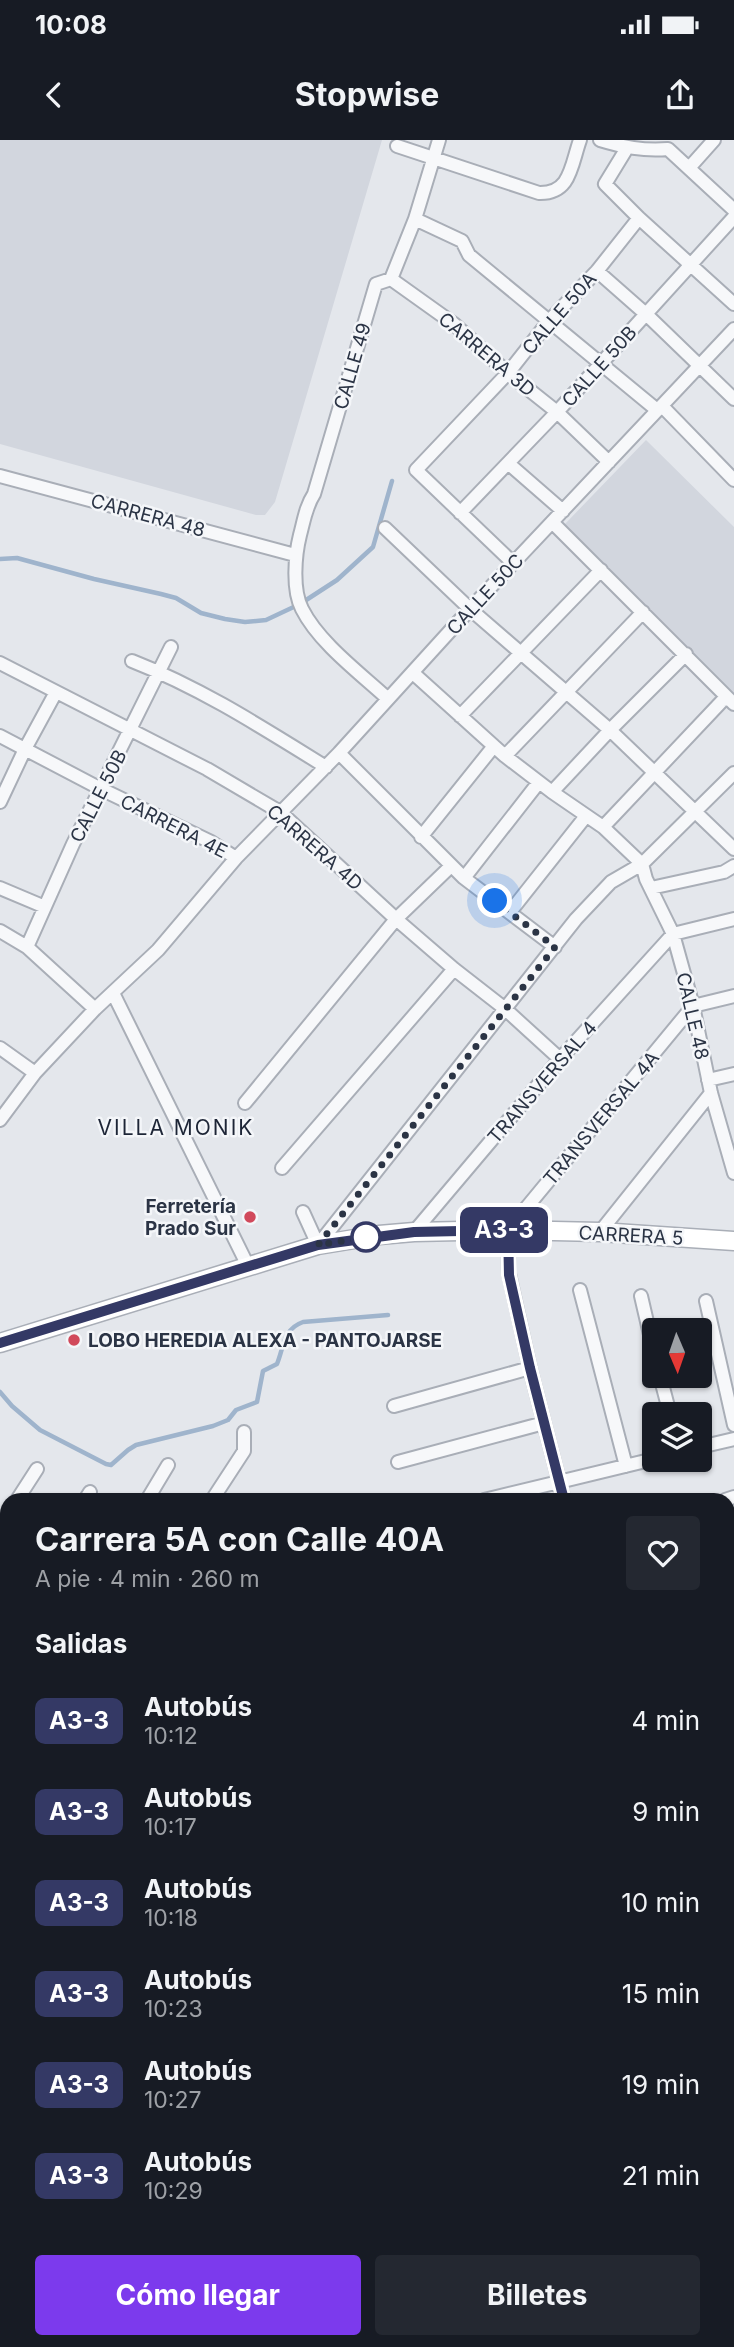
<!DOCTYPE html>
<html lang="es">
<head>
<meta charset="utf-8">
<style>
	:root { --surface:#171b24; --page:#242831; --text:#f1f3f6; --muted:#9ea1a6; --accent:#7c3aed }
	body { margin:0; font-family:Inter,sans-serif; background:var(--page); color:var(--text); height:100vh; display:flex; flex-direction:column; font-size:26px; white-space:nowrap }
	* { box-sizing:border-box; margin:0 }
	p { font-size:23px; color:var(--muted) }
	.icon { flex:none; width:38px; height:38px; fill:none; stroke:currentColor; stroke-width:2; stroke-linecap:round; stroke-linejoin:round }
	.map { position:relative; flex:1; overflow:hidden }
	.drawer { position:absolute; left:0px; top:1353px; width:735px; height:856px; display:flex; flex-direction:column; background:var(--surface); border-radius:21px 21px 0 0; box-shadow:0 2px 5px #0004 }
	.drawer>* { flex:none }
	.badge { padding:0 14px; border-radius:10px; font-size:24px; line-height:46px }
	.needle { width:46px; rotate:178deg }
	.tools { position:absolute; left:642px; top:1178px; display:grid; gap:14px }
	.tools a { display:grid; place-items:center; width:70px; height:70px; border-radius:7px; background:var(--surface); box-shadow:0 2px 5px #0004; font-size:35px }
	.you { position:absolute; width:35px; height:35px; margin:-18px; border:5px solid #fff; border-radius:50%; background:#1a73e8; box-shadow:0 0 0 10px #1a73e833 }
	.map>.badge { position:absolute; translate:-50% -50%; box-shadow:0 0 0 4px #fff }
	h2 { padding:0 35px; font-size:26px; line-height:63px }
	.round { display:grid; place-items:center; flex:none; width:74px; height:74px; border-radius:7px; background:var(--page) }
	.summary { display:flex; align-items:center; justify-content:space-between; height:119px; padding:0 35px }
	h1 { font-size:33px; font-weight:700; line-height:52px }
	.button { display:flex; gap:14px; margin-top:auto; padding:14px 35px }
	.button a { flex:1; height:80px; border-radius:7px; background:var(--accent); color:#fff; font-size:28px; font-weight:700; line-height:80px; text-align:center }
	.button a+a { background:var(--page); color:var(--text) }
	ul { padding:0; list-style:none }
	li { display:flex; align-items:center; gap:21px; height:91px; padding:0 35px }
	li div { flex:1 }
	li b { display:block; font-size:26px }
	li em { font-style:normal }
	li .badge { min-width:77px; font-weight:700; text-align:center }
	.status { display:flex; justify-content:space-between; align-items:center; height:49px; padding:0 35px; background:var(--surface); direction:ltr }
	.status svg { height:19px; fill:currentColor }
	header { display:flex; justify-content:space-between; align-items:center; height:91px; padding:0 35px; background:var(--surface); font-size:32px; font-weight:700 }
	.map>svg:first-child { display:block }
	.built { fill:#d2d6de }
	.lines { fill:none; stroke-linecap:round; stroke-linejoin:round }
	.stream { stroke:#9fb4cc; stroke-width:4.5 }
	.street-casing { stroke:#a9aeb7; stroke-width:16 }
	.secondary-casing { stroke:#a9aeb7; stroke-width:21 }
	.street { stroke:#f7f8fa; stroke-width:12 }
	.secondary { stroke:#fff; stroke-width:18 }
	.line-casing { stroke:#fff; stroke-width:16 }
	.line { stroke:#343965; stroke-width:10 }
	.walk { stroke:#2b3445; stroke-width:7; stroke-dasharray:0 12.6 }
	.poi-dot { fill:#d1495b; stroke:#f4f6f9; stroke-width:2.5 }
	.stop-dot { fill:#fff; stroke:#343965; stroke-width:3.5 }
	.labels { text-anchor:middle; stroke-width:5; stroke-linejoin:round; paint-order:stroke }
	.street-label { font-size:19px; fill:#2b3445; stroke:#f4f6f9 }
	.poi-label { font-size:19px; font-weight:bold; fill:#2b3445; stroke:#f4f6f9; text-anchor:end }
	.neighbourhood-label { font-size:21px; letter-spacing:2px; fill:#1d2536; stroke:#f4f6f9 }
</style>
</head>
<body>
<div class="status"><b>10:08</b><svg viewBox="0 0 49 12"><path d="M0 12V9h3v3zM5 12V6h3v6zM10 12V3h3v9zM15 12V0h3v12zM26 1h20v11H26zM47 4h2v5h-2z"/></svg></div>
<header><svg class="icon" aria-label="back" viewBox="0 0 24 24"><path d="M15 5l-7 7 7 7"/></svg>Stopwise<svg class="icon" aria-label="share" viewBox="0 0 24 24"><path d="M12 15V3M7 8l5-5 5 5M5 13v7h14v-7"/></svg></header>
<div class="map">
<svg width="734" height="2207" viewBox="0 0 734 2207">
	<rect width="100%" height="100%" fill="#e4e7ec"/>
	<path class="built" d="M0 0H382L275 362 265 375H256L0 304Z
		M646 300 734 387V557L564 385Z"/>
	<g class="lines">
		<path class="stream" d="M0 419 17 418 94 439 161 454 176 458 201 473 225 479 245 482 266 480 300 464 337 440 373 407 392 341
			M0 1252 12 1266 40 1290 106 1324 111 1325 128 1310 136 1305 213 1286 228 1280 236 1270 257 1262 263 1231 277 1224C284 1207 283 1189 303 1182L388 1175"/>
		<defs>
			<path id="street" d="M600 0C623 7 643 11 668 9L734 70
				M397 6 539 53C571 54 571 25 580 0
				M627 8 605 44 639 78 734 164
				M689 28 714 0
				M415 79 462 101 469 115 657 270
				M597 131 647 175 734 259
				M391 139 454 184 508 233 557 272 609 322
				M662 266 734 340
				M509 324 563 371
				M0 336 295 415
				M460 373 557 272 734 77
				M552 382 734 564
				M385 388 470 469 610 590 734 709
				M513 423 416 330 508 233 549 181 597 131 639 78
				M132 521C201 548 263 588 326 627
				M0 523 207 629 280 672 396 779 454 829 504 868 560 919
				M413 533 505 616 552 652 603 687 642 724 646 739 673 794 693 866 711 953 734 1033
				M388 559C361 534 319 503 302 469 292 450 295 415 300 395 304 380 306 366 314 354L376 144 391 139 415 79 439 0
				M460 576 601 430
				M0 596 101 649 211 702 236 718
				M339 613 464 738 555 807
				M505 616 643 472
				M552 652 610 590 686 514
				M0 662 25 609 56 552
				M603 687 723 560 729 559
				M421 697 494 606
				M464 738 539 642
				M0 748 45 767
				M651 748 724 732 734 726
				M510 772 586 676
				M0 791 27 807 95 869
				M27 807 73 704 171 507
				M113 853 248 1126
				M0 908 35 933
				M708 940 734 934
				M245 963 396 779 451 726
				M0 980 35 933 95 869 158 810 236 718 339 613 470 469 734 189
				M282 1028 454 829
				M303 1072 318 1105 576 779 611 742 642 724 734 633
				M414 1092 560 919 673 794 734 779
				M600 1092 711 953
				M580 1150 626 1326
				M641 1156 654 1212
				M706 1161 734 1285
				M660 1236 670 1274
				M394 1266 530 1228
				M700 1307 734 1299
				M398 1322 544 1283
				M17 1360 37 1329
				M85 1360 90 1352
				M147 1360 168 1325
				M212 1360 244 1311V1292
				M484 1360 654 1319
				M564 1360 530 1228 509 1134 508 1090 693 866 734 856
				M725 1360 734 1357
				M0 1387 7 1376
				M728 1417 734 1416
				M728 1477 734 1476
				M0 1483 7 1473
				M0 1513 7 1518
				M728 1542 734 1540
				M0 1591 7 1579
				M728 1623H734
				M0 1701 7 1691
				M0 1826 7 1815
				M0 1876 7 1880
				M728 1917 730 1790
				M0 1956 7 1959
				M728 1968 734 2034
				M0 2024 7 2027
				M0 2097 7 2100
				M728 2118 734 2121
				M0 2169 7 2171
				M728 2200 734 2199
				M103 2202 120 2207
				M357 2202 373 2207
				M624 2202 625 2207
				M16 2207 18 2202
				M677 2207 717 2202"/>
			<path id="secondary" d="M0 1203 318 1105 379 1095 414 1092 508 1090 600 1092 734 1101"/>
		</defs>
		<use href="#street" class="street-casing"/>
		<use href="#secondary" class="secondary-casing"/>
		<use href="#street" class="street"/>
		<use href="#secondary" class="secondary"/>
	</g>
	<g class="lines">
		<defs>
			<path id="line" d="M0 1203 318 1105 414 1092 508 1090 509 1135 530 1228 564 1360"/>
		</defs>
		<use href="#line" class="line-casing"/>
		<use href="#line" class="line"/>
		<path class="walk" d="M366 1097 318 1105 555 807 495 761"/>
	</g>
	<g class="poi-dot">
		<circle cx="250" cy="1077" r="7"/>
		<circle cx="74" cy="1200" r="7"/>
	</g>
	<circle class="stop-dot" cx="366" cy="1097" r="14"/>
	<g class="labels">
		<g class="street-label">
			<text transform="translate(559 173) rotate(-49)" y="7">CALLE 50A</text>
			<text transform="translate(487 214) rotate(40)" y="7">CARRERA 3D</text>
			<text transform="translate(352 226) rotate(-74)" y="7">CALLE 49</text>
			<text transform="translate(599 226) rotate(-48)" y="7">CALLE 50B</text>
			<text transform="translate(148 375) rotate(15)" y="7">CARRERA 48</text>
			<text transform="translate(485 454) rotate(-47)" y="7">CALLE 50C</text>
			<text transform="translate(98 656) rotate(-63)" y="7">CALLE 50B</text>
			<text transform="translate(174 686) rotate(27)" y="7">CARRERA 4E</text>
			<text transform="translate(315 707) rotate(41)" y="7">CARRERA 4D</text>
			<text transform="translate(693 876) rotate(77)" y="7">CALLE 48</text>
			<text transform="translate(542 942) rotate(-49)" y="7">TRANSVERSAL 4</text>
			<text transform="translate(601 978) rotate(-50)" y="7">TRANSVERSAL 4A</text>
			<text transform="translate(631 1095) rotate(3)" y="7">CARRERA 5</text>
		</g>
		<g class="poi-label">
			<text x="236" y="1073">Ferretería<tspan x="236" dy="22">Prado Sur</tspan></text>
			<text x="88" y="1207" text-anchor="start">LOBO HEREDIA ALEXA - PANTOJARSE</text>
		</g>
		<g class="neighbourhood-label">
			<text x="176" y="995">VILLA MONIK</text>
		</g>
	</g>
</svg>
<div class="tools">
<a><svg class="needle" viewBox="-14 -14 28 28"><path d="M0-13l5 13h-10z" fill="#e53935"/><path d="M0 13l5-13h-10z" fill="#9ea1a6"/></svg></a>
<a><svg class="icon" aria-label="layers" viewBox="0 0 24 24"><path d="M12 4l9 5-9 5-9-5zM3 14l9 5 9-5"/></svg></a>
</div>
<div class="you" style="left:495px;top:761px"></div>
<b class="badge" style="left:504px;top:1090px;background:#343965;color:#fff">A3-3</b>
<section class="drawer">
<div class="summary"><div><h1>Carrera 5A con Calle 40A</h1><p>A pie · 4 min · 260 m</p></div><a class="round"><svg class="icon" aria-label="heart" viewBox="0 0 24 24"><path d="M12 20l-8-8c-3-5 5-10 8-4 3-6 11-1 8 4z"/></svg></a></div>
<h2>Salidas</h2>
<ul>
<li><span class="badge" style="background:#343965;color:#fff">A3-3</span><div><b>Autobús</b><p>10:12</p></div><em>4 min</em></li>
<li><span class="badge" style="background:#343965;color:#fff">A3-3</span><div><b>Autobús</b><p>10:17</p></div><em>9 min</em></li>
<li><span class="badge" style="background:#343965;color:#fff">A3-3</span><div><b>Autobús</b><p>10:18</p></div><em>10 min</em></li>
<li><span class="badge" style="background:#343965;color:#fff">A3-3</span><div><b>Autobús</b><p>10:23</p></div><em>15 min</em></li>
<li><span class="badge" style="background:#343965;color:#fff">A3-3</span><div><b>Autobús</b><p>10:27</p></div><em>19 min</em></li>
<li><span class="badge" style="background:#343965;color:#fff">A3-3</span><div><b>Autobús</b><p>10:29</p></div><em>21 min</em></li>
</ul>
<div class="button"><a>Cómo llegar</a><a>Billetes</a></div>
</section>
</div>
</body>
</html>
